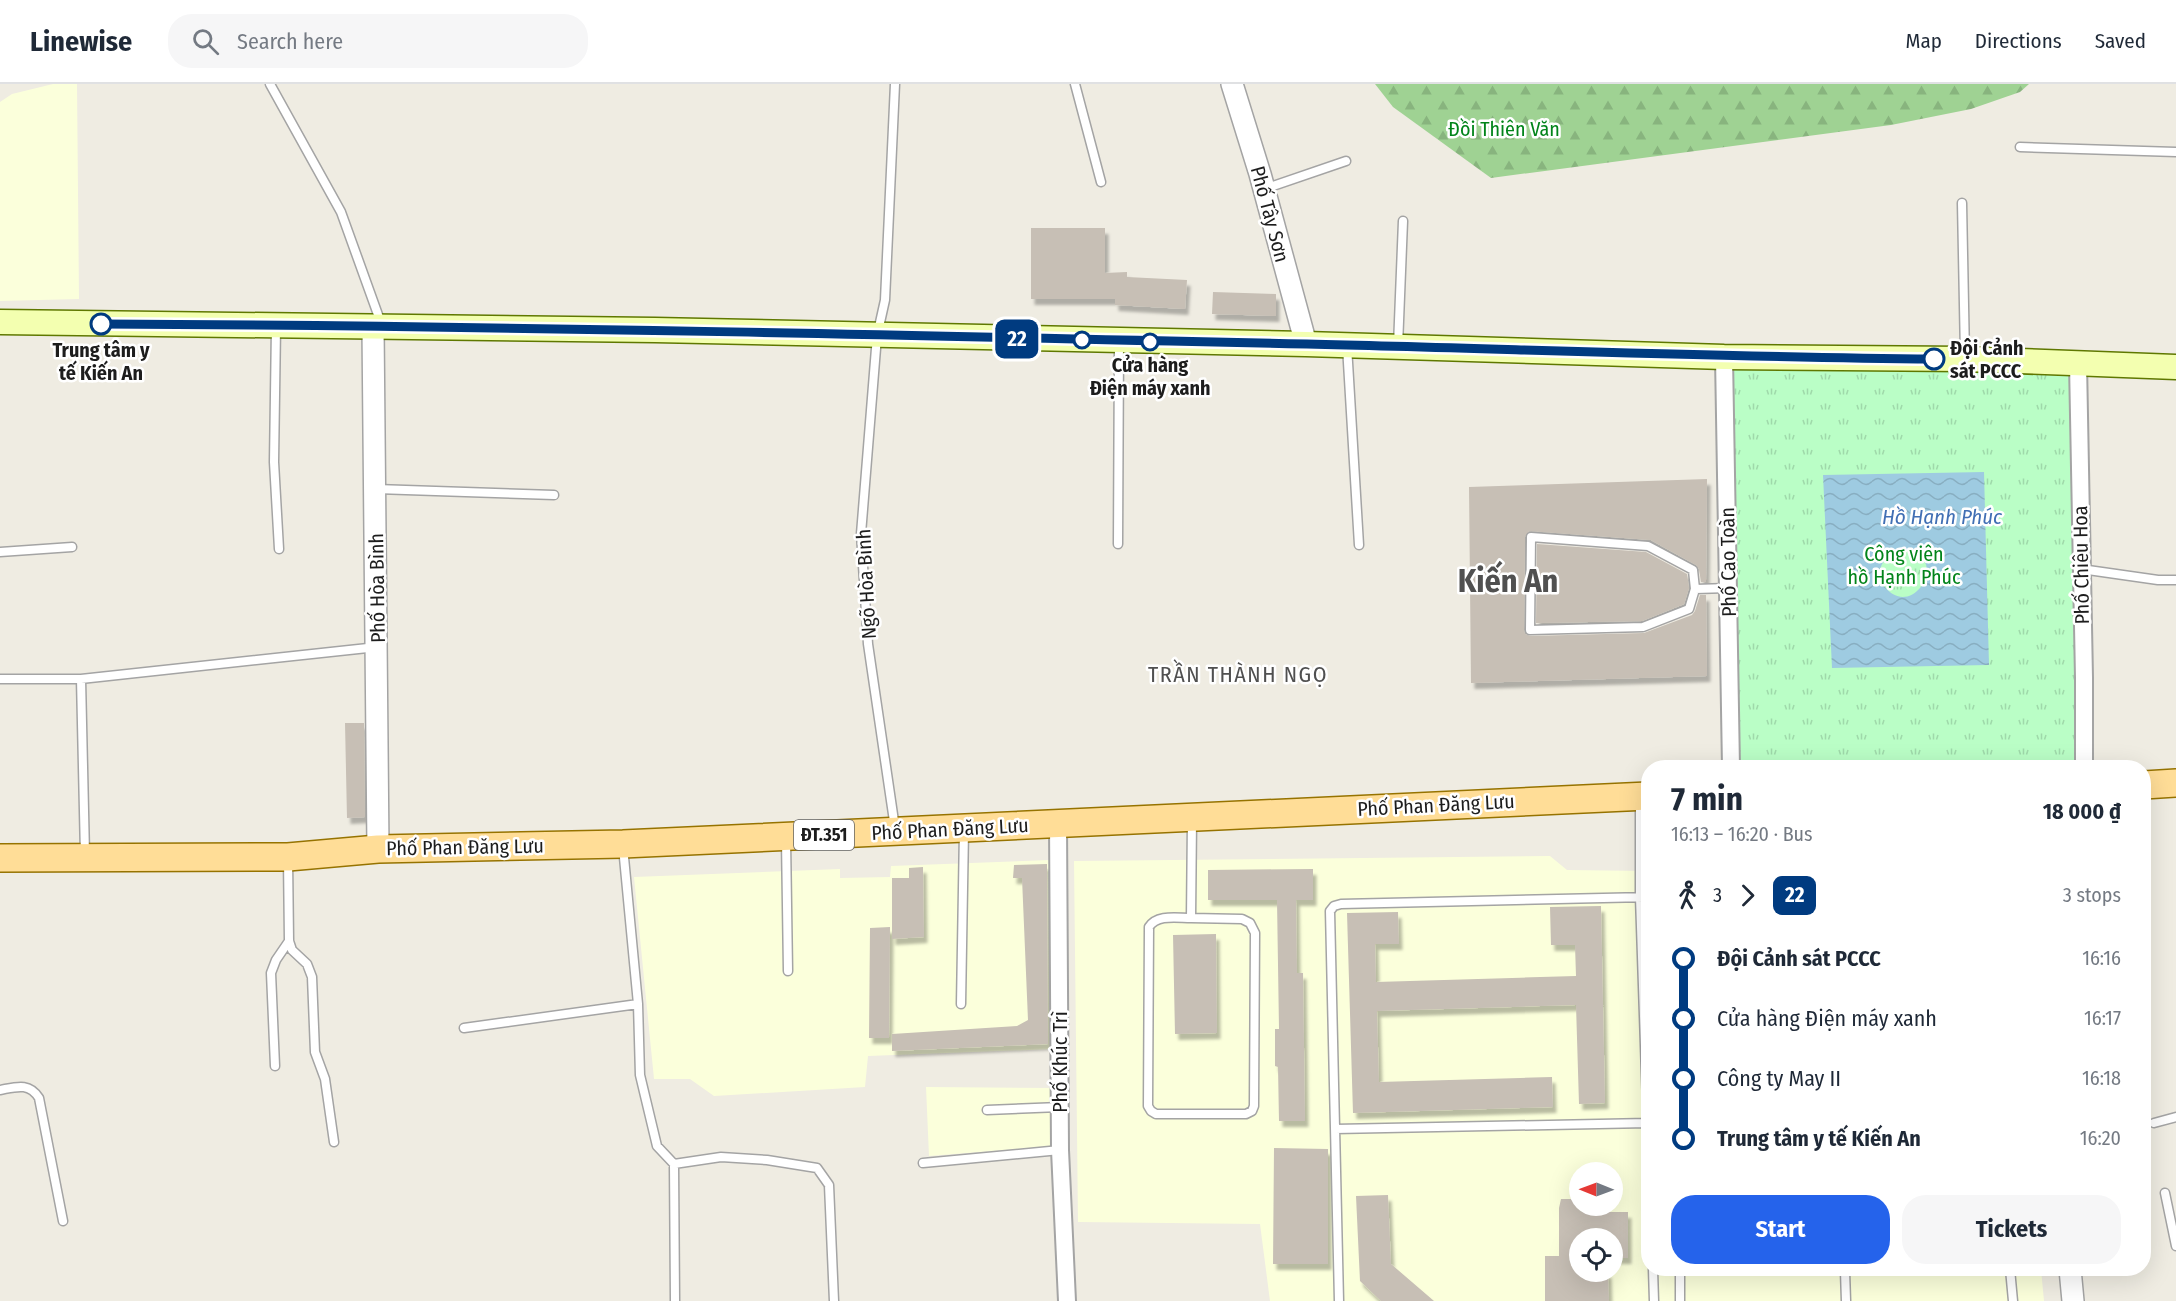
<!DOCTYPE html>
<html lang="en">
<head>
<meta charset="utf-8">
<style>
	:root { --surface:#fff; --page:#f6f6f7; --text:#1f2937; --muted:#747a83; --line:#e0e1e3; --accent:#2563eb }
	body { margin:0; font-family:"Fira Sans Condensed",sans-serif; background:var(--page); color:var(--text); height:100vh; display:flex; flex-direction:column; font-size:22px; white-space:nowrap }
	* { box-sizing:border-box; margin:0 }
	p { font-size:20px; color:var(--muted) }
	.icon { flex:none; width:33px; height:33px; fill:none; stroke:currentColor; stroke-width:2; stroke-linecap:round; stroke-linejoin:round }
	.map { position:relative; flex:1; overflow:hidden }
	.panel { position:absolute; left:1641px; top:676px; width:510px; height:516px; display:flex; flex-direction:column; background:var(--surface); border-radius:24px; box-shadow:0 6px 24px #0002 }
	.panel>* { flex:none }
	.badge { padding:0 12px; border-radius:9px; font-size:21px; line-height:39px }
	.needle { width:39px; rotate:271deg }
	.buttons { position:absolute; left:1569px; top:1078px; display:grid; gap:12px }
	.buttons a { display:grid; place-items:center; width:54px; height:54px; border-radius:50%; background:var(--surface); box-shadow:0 6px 24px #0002; font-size:30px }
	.map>.badge { position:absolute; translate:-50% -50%; box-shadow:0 0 0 3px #fff }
	.legs { display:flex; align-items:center; gap:9px; height:66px; padding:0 30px; font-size:20px }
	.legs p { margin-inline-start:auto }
	.summary { display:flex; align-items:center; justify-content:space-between; height:102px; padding:0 30px }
	h1 { font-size:33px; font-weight:700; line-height:45px }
	.cta { display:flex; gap:12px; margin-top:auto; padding:12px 30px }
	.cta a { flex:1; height:69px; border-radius:24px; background:var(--accent); color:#fff; font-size:24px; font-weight:700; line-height:69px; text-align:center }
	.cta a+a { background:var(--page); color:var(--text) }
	ul { padding:0 30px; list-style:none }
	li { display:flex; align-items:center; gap:21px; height:60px; font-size:22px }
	li i { display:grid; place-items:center; width:9px; height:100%; margin:0 8px; background:currentColor }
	li i::after { content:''; width:15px; height:15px; margin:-8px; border:4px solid; border-radius:50%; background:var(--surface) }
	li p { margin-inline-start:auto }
	li:first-child i { background:linear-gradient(#0000 50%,currentColor 0) }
	li:last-child i { background:linear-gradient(currentColor 50%,#0000 0) }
	header { display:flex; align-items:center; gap:36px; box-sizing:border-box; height:84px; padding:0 30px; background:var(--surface); border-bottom:2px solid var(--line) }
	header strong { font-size:28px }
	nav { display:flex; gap:33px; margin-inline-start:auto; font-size:21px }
	.search { width:420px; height:54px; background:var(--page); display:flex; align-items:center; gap:15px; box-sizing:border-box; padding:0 21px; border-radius:24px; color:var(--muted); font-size:22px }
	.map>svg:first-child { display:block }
	.education { fill:#fbffdb; fill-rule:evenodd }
	.forest { fill:url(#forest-firs) }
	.park { fill:url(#park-tufts) }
	.water { fill:url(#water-waves); fill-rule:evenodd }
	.building { fill:#c7bfb5; filter:url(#shadow) }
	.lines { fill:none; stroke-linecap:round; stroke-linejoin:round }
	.service-casing { stroke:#a4a4a4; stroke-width:11 }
	.minor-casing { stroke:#a4a4a4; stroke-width:20 }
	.tertiary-casing { stroke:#a4a4a4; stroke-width:24 }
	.secondary-casing { stroke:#5f7800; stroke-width:27 }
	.primary-casing { stroke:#967300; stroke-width:30 }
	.service { stroke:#fff; stroke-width:8 }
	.minor { stroke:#fff; stroke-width:16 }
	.tertiary { stroke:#fff; stroke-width:21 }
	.secondary { stroke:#f3ffb0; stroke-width:24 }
	.primary { stroke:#ffdd97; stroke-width:27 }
	.line-1-casing { stroke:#fff; stroke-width:14 }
	.line-1 { stroke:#003b80; stroke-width:9 }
	.stop-1-dot { fill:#fff; stroke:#003b80; stroke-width:3 }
	.labels { text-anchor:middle; stroke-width:5; stroke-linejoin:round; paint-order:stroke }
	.shield { fill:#fff; stroke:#616161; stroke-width:1.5 }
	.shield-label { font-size:18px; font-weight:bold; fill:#1d1d1d }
	.park-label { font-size:20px; fill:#02841a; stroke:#fff }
	.street-label { font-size:20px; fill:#1d1d1d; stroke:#fff }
	.stop-label { font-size:20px; font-weight:bold; fill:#1d1d1d; stroke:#fff }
	.water-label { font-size:21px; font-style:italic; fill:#416fb4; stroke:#fff }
	.quarter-label { font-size:22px; letter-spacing:1.5px; fill:#505050; stroke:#fff }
	.town-label { font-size:32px; font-weight:bold; fill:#505050; stroke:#fff }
</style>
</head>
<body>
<header>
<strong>Linewise</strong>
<div class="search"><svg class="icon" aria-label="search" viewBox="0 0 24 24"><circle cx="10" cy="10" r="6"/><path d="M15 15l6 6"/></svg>Search here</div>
<nav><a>Map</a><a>Directions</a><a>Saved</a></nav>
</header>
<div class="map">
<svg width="2176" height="1217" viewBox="0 0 2176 1217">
	<defs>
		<pattern id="forest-firs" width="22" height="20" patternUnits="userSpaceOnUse" patternTransform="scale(1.5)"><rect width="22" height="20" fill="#9fd293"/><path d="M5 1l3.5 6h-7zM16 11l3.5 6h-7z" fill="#88b47e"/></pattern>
		<pattern id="park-tufts" width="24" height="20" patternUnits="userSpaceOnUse" patternTransform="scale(1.5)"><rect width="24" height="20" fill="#bafec6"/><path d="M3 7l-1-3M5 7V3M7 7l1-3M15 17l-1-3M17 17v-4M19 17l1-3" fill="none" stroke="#9fd9aa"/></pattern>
		<pattern id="water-waves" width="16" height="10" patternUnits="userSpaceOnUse" patternTransform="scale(1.5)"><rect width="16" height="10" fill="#9ecbe1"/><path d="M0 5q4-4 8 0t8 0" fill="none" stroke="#88aec1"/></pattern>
		<filter id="shadow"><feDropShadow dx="3.5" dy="6" stdDeviation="1.5" flood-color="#0004"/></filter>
	</defs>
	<rect width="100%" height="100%" fill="#efece2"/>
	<path class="education" d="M53 0H77L79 215 0 217V18L12 10Z
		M1550 772 1567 786 1648 787V1185H2041L2044 1217H1270L1260 1140 1078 1138 1074 777ZM1580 1089H1612V1122H1580ZM1580 1155H1612V1188H1580Z
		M1049 776 1054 965 868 972 865 1003 714 1012 690 995H654L634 793 840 785V794L890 793 891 782Z
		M926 1003 1054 1004 1055 1062 929 1072Z"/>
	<path class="forest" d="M1375 0H2029L2020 8 1971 25 1891 41 1491 94 1393 23Z"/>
	<path class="park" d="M1724 273 2078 279 2083 684H1730Z"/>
	<path class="water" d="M1984 388 1989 581 1832 584 1823 391ZM1904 465C1953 473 1912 537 1885 503 1872 486 1886 468 1904 465Z"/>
	<path class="building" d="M1031 144H1105V189L1127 188V193L1187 196 1185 225 1115 221V215H1031Z
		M1213 208 1276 210V232L1212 230Z
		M1707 395 1706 498H1701L1699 485 1696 481 1651 456 1529 447 1525 453 1524 546 1525 550 1530 552 1644 549 1692 531 1695 527 1700 511H1706L1707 592 1471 599 1469 403Z
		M1537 460 1646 468 1687 490 1689 504 1684 520 1642 537 1536 539Z
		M345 639H364L365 733 347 734Z
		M1047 780 1048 960 892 967V950L1017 942 1028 936 1022 794H1013L1014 781Z
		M923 783 924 853 892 855V794H909V784Z
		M1313 785V816H1296L1297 889H1303L1305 1037H1279L1278 983 1275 982V945H1279L1277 816H1208V786Z
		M1601 822 1605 1019 1579 1020 1576 921 1377 927 1379 998 1552 993 1553 1023 1353 1029 1347 829 1398 828 1399 860H1375L1376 898 1576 892 1575 861H1551L1550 823Z
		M890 843 889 954H869L870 844Z
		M1216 850 1217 949 1175 950 1173 851Z
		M1274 1064 1328 1065V1180H1273Z
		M1388 1111 1391 1180 1434 1217H1381L1360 1197 1356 1112Z
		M1561 1115H1576L1581 1122V1128H1628V1174H1612V1155H1580V1188H1608L1609 1217H1545V1172H1559V1124Z"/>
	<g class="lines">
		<defs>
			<path id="service" d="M270 0 341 128 381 239
				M895 0 885 216 877 252 861 450 868 560 895 744
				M1075 0 1101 98
				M2020 63 2176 68
				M1264 105 1346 77
				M1962 119 1965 272
				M276 243 274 378 279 465
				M1347 262 1359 461
				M1398 262 1403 137
				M376 405 554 411
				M1531 453 1648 462 1693 486 1695 505 1689 525 1643 543 1530 546Z
				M1118 460 1119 259
				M0 468 72 463
				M2081 485 2158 496H2176
				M1695 505 1729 504
				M0 595H81L377 563
				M81 595 85 771
				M1640 715V813L1648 1051
				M786 756 788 887
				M623 763 638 920
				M288 775 289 857 292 866 307 880 312 893 315 968 325 995 334 1058
				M1191 834 1242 835 1250 839 1255 849 1254 1022 1252 1027 1246 1030H1156L1151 1027 1148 1022 1149 843C1157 830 1177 834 1191 834Z
				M1191 834 1192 736
				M961 920 964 746
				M464 944 638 920 640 991 657 1062 674 1080 721 1073 767 1076 817 1084 829 1101 834 1217
				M275 982 271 889 276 876 289 857
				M0 1006C16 1003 29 998 39 1014L63 1137
				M987 1026 1060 1023
				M2154 1039 2176 1033
				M1335 1045 1648 1039
				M923 1079 1060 1066
				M674 1080 675 1217
				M2165 1109 2176 1162
				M1653 1185 1654 1217
				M1680 1185V1217
				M2010 1185 2013 1217
				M1339 1217 1330 827 1334 822 1341 820 1648 813
				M1846 1217 1845 1187 1847 1185"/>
			<path id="minor" d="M1724 273 1731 684
				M2078 279 2084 594V684
				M1058 739 1060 1066 1067 1217"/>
			<path id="tertiary" d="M1232 0 1260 90 1306 260
				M373 243 378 765
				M2070 1185 2073 1217"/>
			<path id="secondary" d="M0 238 655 246 1306 260 1724 273 1965 275 2176 283"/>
			<path id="primary" d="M2144 701 2176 699
				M0 774 288 773 378 765 623 760 1648 712"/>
		</defs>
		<use href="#service" class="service-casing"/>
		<use href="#minor" class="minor-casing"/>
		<use href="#tertiary" class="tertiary-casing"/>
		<use href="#secondary" class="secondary-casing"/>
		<use href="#primary" class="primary-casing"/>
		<use href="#service" class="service"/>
		<use href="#minor" class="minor"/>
		<use href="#tertiary" class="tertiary"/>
		<use href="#secondary" class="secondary"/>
		<use href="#primary" class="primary"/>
	</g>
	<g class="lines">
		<defs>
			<path id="line-1" d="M101 240C503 242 905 251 1307 260 1516 265 1725 273 1934 275"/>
		</defs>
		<use href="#line-1" class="line-1-casing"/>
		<use href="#line-1" class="line-1"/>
	</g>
	<g class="stop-1-dot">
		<circle cx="101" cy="240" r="10"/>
		<circle cx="1082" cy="256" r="8"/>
		<circle cx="1150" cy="258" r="8"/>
		<circle cx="1934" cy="275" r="10"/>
	</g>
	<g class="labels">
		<rect class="shield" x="794" y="736" width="60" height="30" rx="4.5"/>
		<g class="shield-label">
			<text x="824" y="757">ĐT.351</text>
		</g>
		<g class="park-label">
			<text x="1504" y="52">Đồi Thiên Văn</text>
			<text x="1904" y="477">Công viên<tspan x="1904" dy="23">hồ Hạnh Phúc</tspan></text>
		</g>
		<g class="street-label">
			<text transform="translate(1270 130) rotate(75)" y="7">Phố Tây Sơn</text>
			<text transform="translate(1728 478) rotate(-91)" y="7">Phố Cao Toàn</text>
			<text transform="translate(2081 481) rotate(-91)" y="7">Phố Chiêu Hoa</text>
			<text transform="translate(866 500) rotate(-93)" y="7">Ngõ Hòa Bình</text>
			<text transform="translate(377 504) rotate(-91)" y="7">Phố Hòa Bình</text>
			<text transform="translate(1436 721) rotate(-3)" y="7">Phố Phan Đăng Lưu</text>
			<text transform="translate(950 745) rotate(-3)" y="7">Phố Phan Đăng Lưu</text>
			<text transform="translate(465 763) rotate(-1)" y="7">Phố Phan Đăng Lưu</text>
			<text transform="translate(1060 978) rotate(-90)" y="7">Phố Khúc Trì</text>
		</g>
		<g class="stop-label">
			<text x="1950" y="271" text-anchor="start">Đội Cảnh<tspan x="1950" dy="23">sát PCCC</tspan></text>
			<text x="101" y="273">Trung tâm y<tspan x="101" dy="23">tế Kiến An</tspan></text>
			<text x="1150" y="288">Cửa hàng<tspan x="1150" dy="23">Điện máy xanh</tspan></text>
		</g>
		<g class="water-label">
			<text x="1942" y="440">Hồ Hạnh Phúc</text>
		</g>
		<g class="quarter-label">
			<text x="1238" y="598">TRẦN THÀNH NGỌ</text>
		</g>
		<g class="town-label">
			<text x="1508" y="508">Kiến An</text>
		</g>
	</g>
</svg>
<div class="buttons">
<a><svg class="needle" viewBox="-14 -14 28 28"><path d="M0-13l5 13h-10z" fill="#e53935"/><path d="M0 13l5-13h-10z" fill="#747a83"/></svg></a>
<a><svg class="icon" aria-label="locate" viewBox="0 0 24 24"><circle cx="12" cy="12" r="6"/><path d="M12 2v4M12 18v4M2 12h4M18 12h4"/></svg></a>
</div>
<b class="badge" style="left:1017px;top:255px;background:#003b80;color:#fff">22</b>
<section class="panel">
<div class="summary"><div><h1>7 min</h1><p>16:13 – 16:20 · Bus</p></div><b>18 000 ₫</b></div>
<div class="legs"><svg class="icon" aria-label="walk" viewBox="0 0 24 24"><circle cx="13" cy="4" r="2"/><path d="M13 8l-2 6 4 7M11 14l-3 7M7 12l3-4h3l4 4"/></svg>3<svg class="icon" aria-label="forward" viewBox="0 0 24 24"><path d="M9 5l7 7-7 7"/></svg><b class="badge" style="background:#003b80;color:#fff">22</b><p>3 stops</p></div>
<ul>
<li><i style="color:#003b80"></i><b>Đội Cảnh sát PCCC</b><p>16:16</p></li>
<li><i style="color:#003b80"></i><span>Cửa hàng Điện máy xanh</span><p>16:17</p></li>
<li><i style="color:#003b80"></i><span>Công ty May II</span><p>16:18</p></li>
<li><i style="color:#003b80"></i><b>Trung tâm y tế Kiến An</b><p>16:20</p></li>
</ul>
<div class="cta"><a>Start</a><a>Tickets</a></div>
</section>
</div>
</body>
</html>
